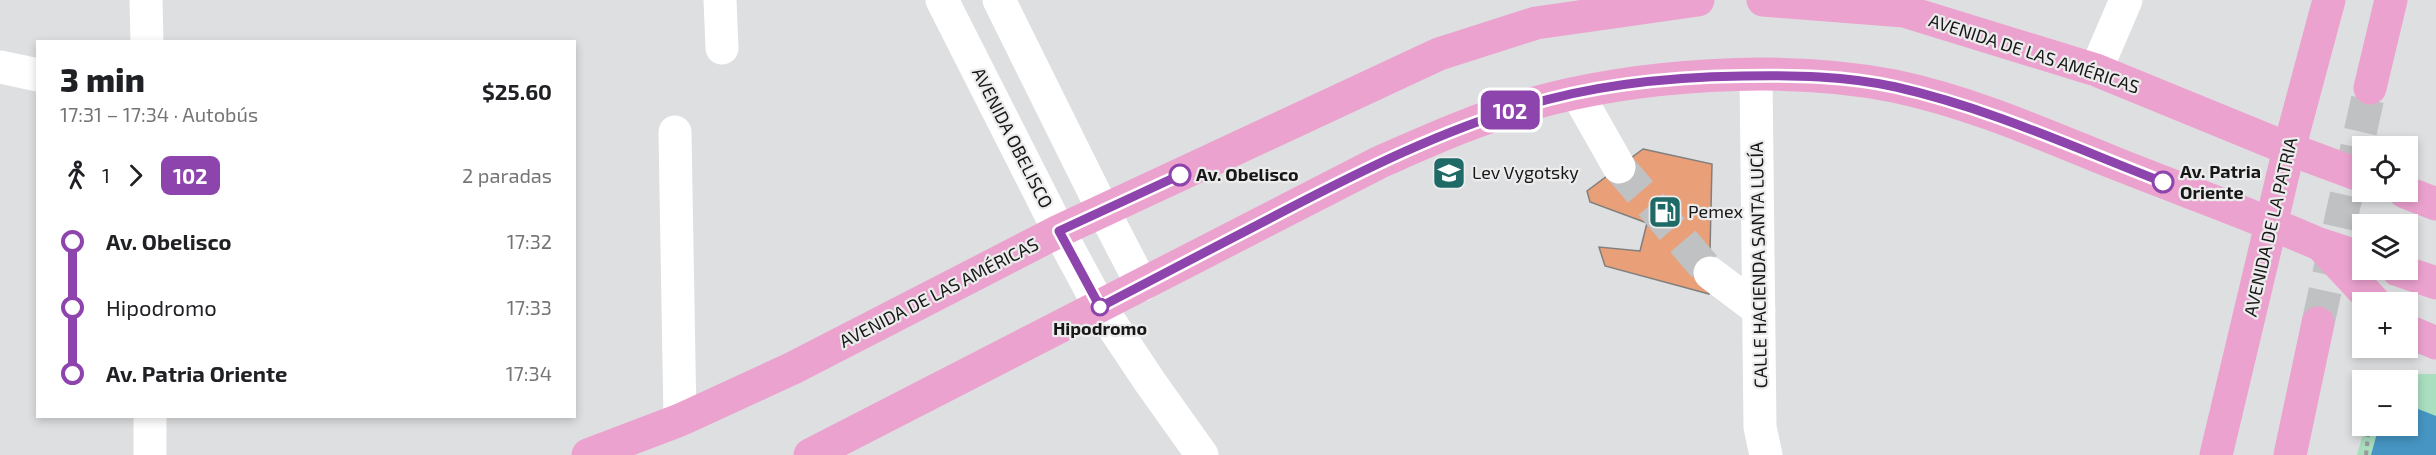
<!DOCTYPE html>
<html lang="es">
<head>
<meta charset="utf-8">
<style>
	:root { --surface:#fff; --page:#f6f6f6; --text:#202124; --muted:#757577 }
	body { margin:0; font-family:"Exo 2",sans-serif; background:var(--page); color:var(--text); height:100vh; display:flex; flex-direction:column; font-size:22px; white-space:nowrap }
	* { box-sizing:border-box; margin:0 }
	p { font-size:20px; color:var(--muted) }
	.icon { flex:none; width:33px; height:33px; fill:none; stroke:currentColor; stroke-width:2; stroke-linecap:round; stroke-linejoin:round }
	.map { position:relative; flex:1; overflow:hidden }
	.side { position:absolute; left:36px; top:40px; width:540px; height:378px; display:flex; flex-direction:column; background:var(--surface); border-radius:0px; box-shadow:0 3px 9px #0003 }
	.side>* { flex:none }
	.badge { padding:0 12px; border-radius:9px; font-size:21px; line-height:39px }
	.tools { position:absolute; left:2352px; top:136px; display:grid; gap:12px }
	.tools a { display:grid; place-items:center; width:66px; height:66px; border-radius:0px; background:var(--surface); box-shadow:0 3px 9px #0003; font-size:30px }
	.map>.badge { position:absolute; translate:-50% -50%; box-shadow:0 0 0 3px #fff }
	.legs { display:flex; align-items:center; gap:9px; height:66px; padding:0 24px; font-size:20px }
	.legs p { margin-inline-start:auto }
	.head { display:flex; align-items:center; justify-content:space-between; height:102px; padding:0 24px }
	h1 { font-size:33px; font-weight:800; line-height:45px }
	ul { padding:0 24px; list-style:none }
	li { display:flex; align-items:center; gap:21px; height:66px; font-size:22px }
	li i { display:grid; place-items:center; width:9px; height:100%; margin:0 8px; background:currentColor }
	li i::after { content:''; width:15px; height:15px; margin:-8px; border:4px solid; border-radius:50%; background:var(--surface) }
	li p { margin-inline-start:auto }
	li:first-child i { background:linear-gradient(#0000 50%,currentColor 0) }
	li:last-child i { background:linear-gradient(currentColor 50%,#0000 0) }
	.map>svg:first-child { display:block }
	.green { fill:#a9debf }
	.water { fill:#4695c3 }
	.building { fill:#e99f77; stroke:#807f7e; stroke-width:1.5 }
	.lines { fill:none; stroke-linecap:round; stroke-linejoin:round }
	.minor-tunnel { stroke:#c0c1c2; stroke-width:33; stroke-dasharray:33 16; stroke-linecap:butt }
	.major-tunnel { stroke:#c0c1c2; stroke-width:33; stroke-dasharray:33 16; stroke-linecap:butt }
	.path { stroke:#99999a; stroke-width:4; stroke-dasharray:4.5 4.5; stroke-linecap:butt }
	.minor { stroke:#fff; stroke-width:33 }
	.major { stroke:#eca2cf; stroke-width:33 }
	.line-1-casing { stroke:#fff; stroke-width:14 }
	.line-1 { stroke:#8e44ad; stroke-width:9 }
	.stop-1-dot { fill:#fff; stroke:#8e44ad; stroke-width:3 }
	.labels { text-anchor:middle; stroke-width:4.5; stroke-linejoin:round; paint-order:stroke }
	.street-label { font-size:18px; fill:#171718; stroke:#ececed }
	.stop-label { font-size:18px; font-weight:bold; fill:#171718; stroke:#ececed; text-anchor:start }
	.poi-label { font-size:18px; fill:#171718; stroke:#ececed; text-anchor:start }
</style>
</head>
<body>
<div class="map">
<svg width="2436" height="455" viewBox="0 0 2436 455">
	<rect width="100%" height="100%" fill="#dedfe0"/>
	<path class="green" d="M2380 374H2436V455H2357L2365 426H2408V381H2378Z"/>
	<path class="water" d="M2408 405 2436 416V455H2371L2379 426H2408Z"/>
	<path class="building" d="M1643 149 1712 164 1709 294 1605 266 1599 247 1640 251 1647 223 1590 202 1587 191Z"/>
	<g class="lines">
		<path class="minor-tunnel" d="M1619 167 1710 273"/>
		<path class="major-tunnel" d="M2318 323 2370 88"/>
		<path class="path" d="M2388 381 2417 375
			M2366 455 2369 426"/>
		<path class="minor" d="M146 0 147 42
			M720 0 722 48
			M942 0 1059 231 1100 307 1150 382 1202 455
			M999 0 1103 210 1142 285
			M0 67 38 75
			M2096 70 2126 0
			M1756 75 1760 427 1766 455
			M1577 93 1619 167
			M675 132 680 420
			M1710 273 1759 310
			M150 417V455"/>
		<path class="major" d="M1763 0 1904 11 2096 70 2289 149 2362 176
			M2370 88 2391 0
			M2405 192 2436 204
			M2321 245 2375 303
			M2398 270 2436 283
			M2408 331 2436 343
			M588 455 680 420 793 368 1059 231 1439 54 1536 23 1698 0
			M810 455 1380 162C1428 141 1476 119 1527 105 1636 74 1782 64 1894 86 1971 102 2045 135 2117 164 2185 191 2253 215 2319 244L2362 258
			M2216 455 2289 149 2329 0
			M2290 455 2318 323"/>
	</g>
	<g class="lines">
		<defs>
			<path id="line-1" d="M1180 175 1059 231 1100 307C1162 275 1224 242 1286 210 1363 170 1441 131 1525 106 1596 84 1670 77 1743 76 1794 75 1846 76 1896 87 1989 108 2075 148 2163 182"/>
		</defs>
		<use href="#line-1" class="line-1-casing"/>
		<use href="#line-1" class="line-1"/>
	</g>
	<defs>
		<symbol id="school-square" viewBox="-11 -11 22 22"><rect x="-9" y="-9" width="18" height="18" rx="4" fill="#1f6a66" stroke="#ececed"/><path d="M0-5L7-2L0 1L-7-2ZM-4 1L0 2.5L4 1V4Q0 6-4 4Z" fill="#fff"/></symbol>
		<symbol id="fuel-square" viewBox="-11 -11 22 22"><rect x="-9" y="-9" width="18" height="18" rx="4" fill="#1f6a66" stroke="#ececed"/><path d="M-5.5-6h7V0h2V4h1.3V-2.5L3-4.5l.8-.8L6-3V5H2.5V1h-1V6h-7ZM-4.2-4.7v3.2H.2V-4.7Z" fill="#fff"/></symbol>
	</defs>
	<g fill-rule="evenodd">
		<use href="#school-square" x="1430" y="154" width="38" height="38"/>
		<use href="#fuel-square" x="1646" y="193" width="38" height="38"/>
	</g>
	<g class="stop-1-dot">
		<circle cx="1180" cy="175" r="10"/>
		<circle cx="2163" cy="182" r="10"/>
		<circle cx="1100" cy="307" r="8"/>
	</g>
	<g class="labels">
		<g class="street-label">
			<text transform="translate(2034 54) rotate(18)" y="6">AVENIDA DE LAS AMÉRICAS</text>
			<text transform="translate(1012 138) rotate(63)" y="6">AVENIDA OBELISCO</text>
			<text transform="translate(2271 227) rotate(-77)" y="6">AVENIDA DE LA PATRIA</text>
			<text transform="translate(1759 265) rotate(-91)" y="6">CALLE HACIENDA SANTA LUCÍA</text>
			<text transform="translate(939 293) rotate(-27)" y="6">AVENIDA DE LAS AMÉRICAS</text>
		</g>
		<g class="stop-label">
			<text x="2180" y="178">Av. Patria<tspan x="2180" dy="21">Oriente</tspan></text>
			<text x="1196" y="181">Av. Obelisco</text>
			<text x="1100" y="335" text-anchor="middle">Hipodromo</text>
		</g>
		<g class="poi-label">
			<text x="1472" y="179">Lev Vygotsky</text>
			<text x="1688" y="218">Pemex</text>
		</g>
	</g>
</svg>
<div class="tools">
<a><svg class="icon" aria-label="locate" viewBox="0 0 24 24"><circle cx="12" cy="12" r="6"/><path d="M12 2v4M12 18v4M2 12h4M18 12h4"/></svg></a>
<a><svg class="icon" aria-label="layers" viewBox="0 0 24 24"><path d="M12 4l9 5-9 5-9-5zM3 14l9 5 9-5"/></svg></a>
<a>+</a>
<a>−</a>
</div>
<b class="badge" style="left:1510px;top:110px;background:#8e44ad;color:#fff">102</b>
<section class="side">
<div class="head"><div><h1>3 min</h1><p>17:31 – 17:34 · Autobús</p></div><b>$25.60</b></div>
<div class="legs"><svg class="icon" aria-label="walk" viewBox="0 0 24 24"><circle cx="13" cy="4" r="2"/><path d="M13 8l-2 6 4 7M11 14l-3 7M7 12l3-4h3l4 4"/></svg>1<svg class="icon" aria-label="forward" viewBox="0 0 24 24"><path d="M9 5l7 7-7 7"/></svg><b class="badge" style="background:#8e44ad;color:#fff">102</b><p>2 paradas</p></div>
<ul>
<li><i style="color:#8e44ad"></i><b>Av. Obelisco</b><p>17:32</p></li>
<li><i style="color:#8e44ad"></i><span>Hipodromo</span><p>17:33</p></li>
<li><i style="color:#8e44ad"></i><b>Av. Patria Oriente</b><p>17:34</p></li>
</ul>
</section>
</div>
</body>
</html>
